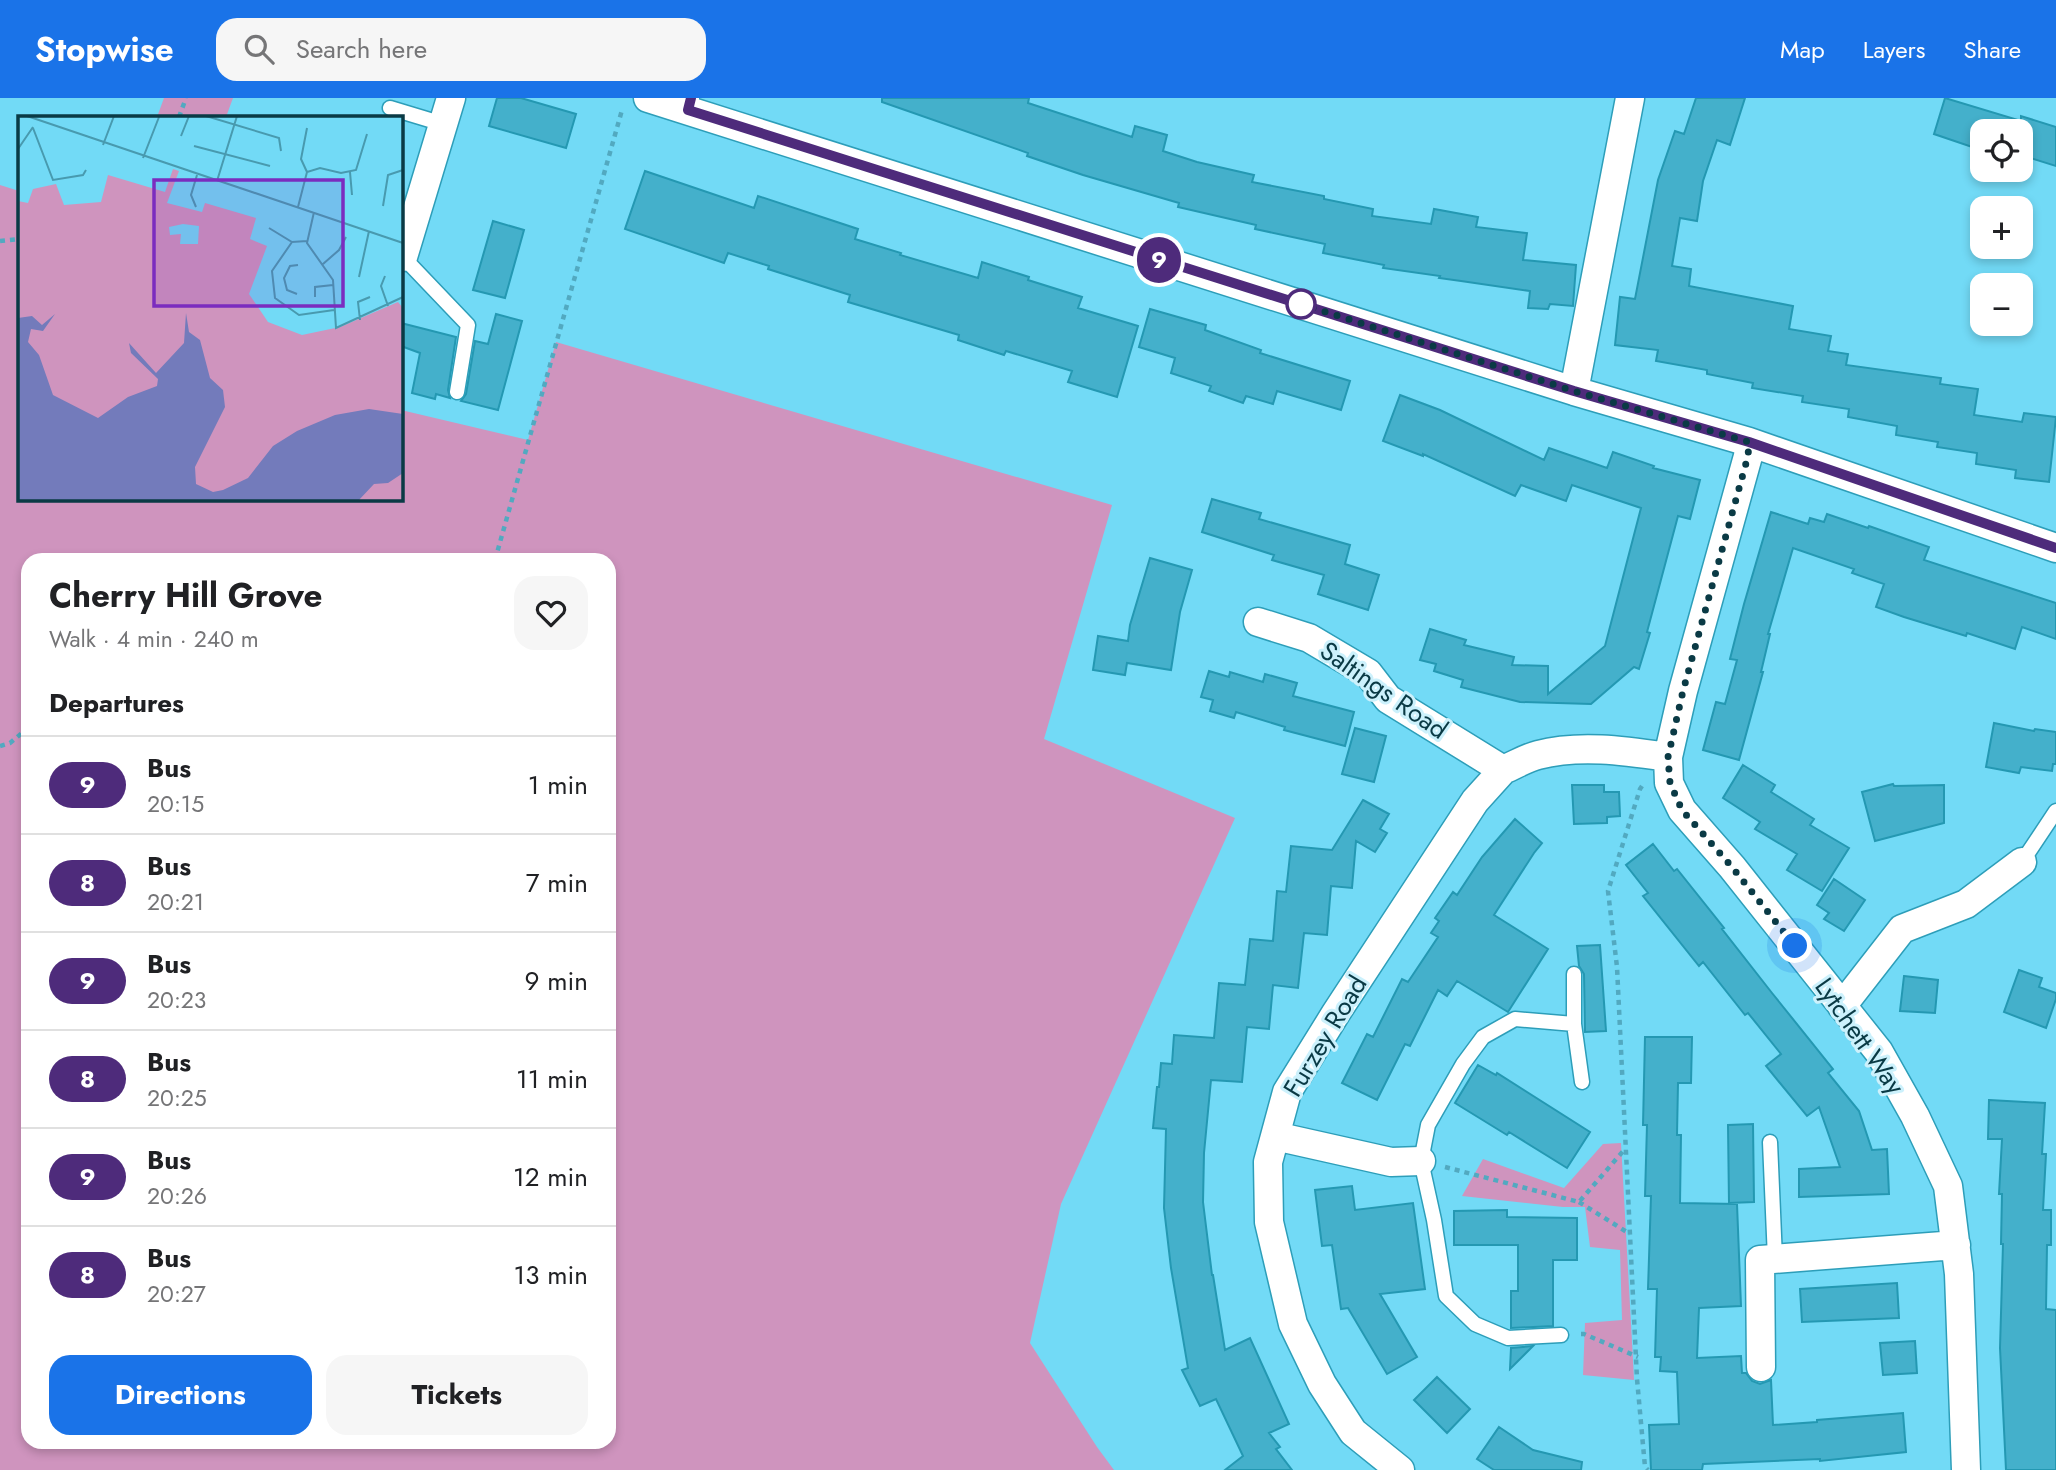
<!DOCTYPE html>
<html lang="en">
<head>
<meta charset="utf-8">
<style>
	:root { --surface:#fff; --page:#f6f6f6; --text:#202124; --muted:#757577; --line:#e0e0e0; --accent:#1a73e8 }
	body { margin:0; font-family:Jost,sans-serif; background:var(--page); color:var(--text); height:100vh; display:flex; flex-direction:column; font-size:26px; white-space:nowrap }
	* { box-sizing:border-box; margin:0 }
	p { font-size:23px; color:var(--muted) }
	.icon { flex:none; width:38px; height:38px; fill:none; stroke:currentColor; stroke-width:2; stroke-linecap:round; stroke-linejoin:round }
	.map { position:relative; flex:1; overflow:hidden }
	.panel { position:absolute; left:21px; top:455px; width:595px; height:896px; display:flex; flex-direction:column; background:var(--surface); border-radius:21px; box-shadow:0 4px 10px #0003 }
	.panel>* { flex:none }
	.badge { padding:0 14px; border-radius:23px; font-size:24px; line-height:46px }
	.tools { position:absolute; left:1970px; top:21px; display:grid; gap:14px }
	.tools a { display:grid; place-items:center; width:63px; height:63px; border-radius:14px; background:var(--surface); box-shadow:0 4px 10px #0003; font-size:35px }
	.you { position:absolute; width:35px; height:35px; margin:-18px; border:5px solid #fff; border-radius:50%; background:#1a73e8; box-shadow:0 0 0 10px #1a73e833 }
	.map>.badge { position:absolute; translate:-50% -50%; box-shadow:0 0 0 4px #fff }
	h2 { padding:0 28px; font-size:26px; line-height:63px }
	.round { display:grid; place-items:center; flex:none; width:74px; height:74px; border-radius:21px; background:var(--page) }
	.headline { display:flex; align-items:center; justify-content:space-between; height:119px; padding:0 28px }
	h1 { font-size:33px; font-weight:700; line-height:52px }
	.button { display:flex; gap:14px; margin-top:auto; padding:14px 28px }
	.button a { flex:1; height:80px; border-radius:21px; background:var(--accent); color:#fff; font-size:28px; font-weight:700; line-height:80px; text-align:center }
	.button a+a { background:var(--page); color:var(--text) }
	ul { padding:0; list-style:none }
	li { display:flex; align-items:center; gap:21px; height:98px; padding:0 28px; border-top:2px solid var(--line) }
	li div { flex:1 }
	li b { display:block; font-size:26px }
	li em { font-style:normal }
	li .badge { min-width:77px; font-weight:700; text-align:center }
	header { display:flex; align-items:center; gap:42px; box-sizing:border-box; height:98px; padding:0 35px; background:var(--accent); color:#fff }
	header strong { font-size:33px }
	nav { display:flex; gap:38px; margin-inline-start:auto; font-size:24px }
	.search { width:490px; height:63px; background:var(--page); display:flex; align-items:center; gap:18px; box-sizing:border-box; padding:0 24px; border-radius:21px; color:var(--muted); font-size:26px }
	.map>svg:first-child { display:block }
	.green { fill:#cf94be; fill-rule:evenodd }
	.building { fill:#44b0cb; stroke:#2498b2; stroke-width:2 }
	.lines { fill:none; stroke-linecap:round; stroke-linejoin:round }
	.lane-casing { stroke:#2d9eb9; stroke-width:17 }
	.street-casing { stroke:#2d9eb9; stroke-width:31 }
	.path { stroke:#52a9c0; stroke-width:4.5; stroke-dasharray:5 5; stroke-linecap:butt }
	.lane { stroke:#fff; stroke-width:14 }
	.street { stroke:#fff; stroke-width:28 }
	.line-casing { stroke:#fff; stroke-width:16 }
	.line { stroke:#4e2b7b; stroke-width:10 }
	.walk { stroke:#0a3a45; stroke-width:7; stroke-dasharray:0 12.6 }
	.stop-dot { fill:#fff; stroke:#4e2b7b; stroke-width:3.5 }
	.labels { text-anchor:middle; stroke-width:6; stroke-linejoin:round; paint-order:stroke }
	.street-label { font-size:26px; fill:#0a3a45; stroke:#ccf1fc }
	.inset-road { fill:none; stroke:#489aaf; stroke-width:2 }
	.view { fill:#7b2cbf; fill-opacity:0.15; stroke:#7b2cbf; stroke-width:3.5 }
	.inset-edge { fill:none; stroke:#0a3a45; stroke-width:3.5 }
</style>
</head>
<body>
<header>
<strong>Stopwise</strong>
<div class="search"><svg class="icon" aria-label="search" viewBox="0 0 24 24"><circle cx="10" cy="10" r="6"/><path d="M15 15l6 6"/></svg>Search here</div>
<nav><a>Map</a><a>Layers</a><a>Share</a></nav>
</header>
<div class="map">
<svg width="2056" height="1372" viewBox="0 0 2056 1372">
	<rect width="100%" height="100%" fill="#72daf6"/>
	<path class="green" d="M164 0H233L226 19H157Z
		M0 87 19 93V401H401V312L528 342 556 244 1112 407 1044 641 1235 720 1061 1106 1030 1245 1097 1349 1114 1372H0ZM28 462H609V1344H28Z
		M1621 1045 1633 1262 1634 1282 1583 1277 1585 1225 1622 1222 1620 1152 1590 1149 1585 1109H1563L1462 1098 1483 1061 1564 1090 1603 1046Z"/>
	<path class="building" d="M497 0H521L576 16 566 50 489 28Z
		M882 0H1029L1028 5 1132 39 1135 28 1167 37 1163 53 1197 64 1254 77 1252 84 1324 98V101L1373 111 1372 118 1431 126 1434 111 1478 119 1476 129 1527 135 1523 162 1576 167 1573 208 1550 206 1548 211 1528 210 1530 193 1461 183 1439 180 1440 178 1383 170 1384 167 1323 155 1325 146 1255 131 1256 127 1178 109 1179 105 1083 77 1027 58 1028 55 882 4Z
		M1696 0H1745L1730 47 1717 42 1703 83 1697 123 1680 120 1672 168 1691 171 1689 188 1793 208 1789 231 1831 238 1828 253 1848 256 1846 267 1941 280 1940 286 1978 291 1974 317 2022 324 2024 315 2056 319 2049 384 2015 380 2016 372 1976 366 1977 355 1937 349 1938 344 1896 337 1897 328 1848 319 1849 311 1802 304 1803 298 1752 290 1753 285 1707 276V272L1656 263 1658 252 1615 247 1620 199 1635 201 1658 82 1675 33 1684 36Z
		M1945 0 2021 23V18L2056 29V68L2021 57V33H1980L1975 50 1934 36Z
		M645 73 754 110 758 98 858 131 855 141 901 155 900 157 978 180 982 164 1029 179 1028 182 1082 199 1078 210 1138 228 1117 299 1068 284 1072 273 1006 253 1004 257 958 242 959 237 848 204 850 197 768 171 769 168 728 155 724 165 625 131Z
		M493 123 524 132 505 200 473 192Z
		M1150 211 1206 227 1205 232 1261 252 1260 255 1350 283 1341 312 1277 293 1273 306 1246 298 1243 305 1209 293 1211 288 1171 275 1175 260 1139 249Z
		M496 216 522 223 498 312 461 303 466 296 475 243 488 246Z
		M401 225 456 239 448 292 450 300 436 296 435 301 412 295 420 255 401 248Z
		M1400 297 1440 312 1544 362 1549 350 1607 370 1613 354 1654 368 1653 370 1700 382 1690 421 1678 418 1647 534 1650 535 1639 571 1634 569 1591 606 1520 604 1461 589 1463 582 1434 573 1436 566 1420 562 1430 531 1466 542 1464 547 1514 559 1512 567 1548 568V596L1605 548 1641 410 1572 387 1566 403 1521 387 1515 398 1423 356V358L1383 343Z
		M1212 401 1261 415 1259 421 1350 447 1345 466 1379 477 1368 512 1318 496 1324 477 1272 462 1274 457 1202 434Z
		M1771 414 1808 426 1810 420 1824 424 1827 416 1868 430 1869 428 1929 449 1924 462 2056 505V541L2022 529 2015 551 1967 535 1966 538 1904 519 1876 509 1884 486 1852 475 1854 471 1793 450 1768 536H1770L1761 574H1763L1739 662 1703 652 1716 604 1725 606 1737 562 1730 561 1744 506Z
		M1150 460 1192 472 1180 514 1171 572 1127 565 1125 577 1093 572 1098 538 1128 543 1130 527Z
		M1209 573 1229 579 1230 574 1263 584 1265 576 1297 585 1293 598 1354 614 1345 648 1284 632 1285 629 1236 614 1234 620 1210 613 1213 602 1201 599Z
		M1994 625 2034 633 2035 631 2056 634V666H2053L2052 673 2021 669 2019 675 1986 669Z
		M1355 630 1386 638 1374 684 1342 676Z
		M1743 667 1775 687 1771 694 1814 721 1810 727 1849 750 1822 793 1787 772 1797 756 1755 731 1760 724 1723 700Z
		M1893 686 1894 688 1944 687V725L1875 743 1862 694Z
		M1572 687H1604V694H1619L1620 718 1607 719V725L1574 726Z
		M1363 702 1389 716 1380 731 1387 735 1375 754 1356 743 1352 790 1331 788 1327 837 1304 835 1298 890 1273 887 1269 931 1247 929 1242 984 1211 982 1204 1055 1203 1104 1212 1177H1213L1225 1252 1250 1240 1289 1326 1269 1335 1280 1349 1276 1351 1292 1372H1225L1243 1358 1216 1301 1200 1308 1182 1272 1188 1270 1171 1170 1164 1110 1166 1031 1153 1030 1157 989H1159L1161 965 1172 966 1174 937 1214 940 1219 885 1245 887 1250 841 1273 843 1277 793 1286 794 1291 748 1332 752Z
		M1515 721 1542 745 1534 755 1494 817 1548 851 1508 914 1457 883 1447 898 1438 892 1410 948 1405 946 1377 1002 1342 985 1367 936 1373 939 1402 881 1408 884 1438 839 1431 835 1439 823 1435 820 1453 794 1457 797 1482 759Z
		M1653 746 1674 773 1677 771 1724 830 1722 831 1772 895 1833 971 1828 975 1859 1013 1872 1052 1887 1051 1889 1096 1799 1099V1071L1840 1069 1819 1009 1807 1018 1766 968 1781 956 1748 915 1745 917 1703 864 1699 868 1643 798 1648 795 1626 767Z
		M1834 781 1865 802 1844 833 1824 821 1829 815 1817 807Z
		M1600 847 1606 933 1585 934 1584 876 1579 868 1577 848Z
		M2019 872 2042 880 2039 889 2056 895V901L2046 930 2004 914Z
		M1904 878 1938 882 1935 915 1900 913Z
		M1645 939H1692L1691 985H1678L1677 1037H1681L1680 1105 1737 1106 1741 1208 1699 1210 1697 1260 1741 1258 1742 1275H1746L1752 1283 1760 1286 1771 1282 1773 1327 1817 1324V1322L1903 1315 1906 1354 1820 1363V1361L1703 1366 1702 1372H1651L1649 1327 1679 1326 1677 1274 1660 1273 1661 1259H1655L1657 1191H1648L1651 1098H1645L1647 1027H1643Z
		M1478 967 1496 977 1497 975 1590 1034 1567 1070 1509 1034 1507 1037 1455 1005Z
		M1989 1002 2045 1005 2042 1056H2046L2043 1112H2051V1147H2047L2046 1211 2056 1212V1372H2006L2000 1250 2003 1146H2001L2002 1096H1999L2002 1041H1988Z
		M1753 1026 1754 1104 1729 1105 1728 1027Z
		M1352 1088 1355 1112 1413 1105 1425 1191 1380 1196 1417 1259 1387 1276 1348 1210 1341 1211 1332 1147 1322 1148 1315 1092Z
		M1507 1112V1119L1577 1120V1162H1553V1228L1511 1230V1193H1518V1147H1454V1113Z
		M1897 1185 1899 1220 1802 1224 1800 1191Z
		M1915 1243 1917 1275 1883 1277 1880 1245Z
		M1533 1248 1510 1271 1511 1250Z
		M1437 1279 1470 1311 1447 1335 1414 1302Z
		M1499 1329 1533 1352 1582 1364 1581 1372H1494L1477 1361Z"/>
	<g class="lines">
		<defs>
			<path id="lane" d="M390 10 443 26
				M403 159 468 227 457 294
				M2022 764 2056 713
				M1574 876V926L1582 984
				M1770 1044 1775 1161
				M1561 1237 1508 1240 1475 1226 1446 1198 1434 1122 1421 1063 1428 1027 1463 966 1483 939 1515 921 1574 926"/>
			<path id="street" d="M648 0 1574 293 1749 344 2056 450
				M403 159 451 0
				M1574 293 1630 0
				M1749 344 1748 358 1683 593 1668 659 1669 685 1682 712 1732 769 1879 954 1915 1018 1948 1088 1959 1176 1966 1372
				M1258 524 1309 540 1368 575 1388 601 1503 672C1515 667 1526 660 1538 657 1580 646 1626 653 1668 659
				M1842 908 1902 831 1966 806 2022 764
				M1275 1038 1391 1064 1421 1063
				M1761 1269 1760 1162 1956 1147
				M1400 1372 1353 1334 1322 1286 1293 1226 1269 1124 1268 1064 1287 994 1336 915 1475 703 1503 672"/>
		</defs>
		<use href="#lane" class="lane-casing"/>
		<use href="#street" class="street-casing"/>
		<path class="path" d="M179 19 186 0
			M0 143 19 141
			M495 462 622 12
			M0 648 10 645 28 630
			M1642 688 1640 691 1608 793 1617 869 1637 1281 1645 1369 1648 1372
			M1445 1069 1579 1104 1625 1051
			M1579 1104 1630 1136
			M1581 1236H1584L1638 1259"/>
		<use href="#lane" class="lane"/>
		<use href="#street" class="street"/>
	</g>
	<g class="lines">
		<defs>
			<path id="line" d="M691 0 688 12 1574 293 1749 344 2056 450"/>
		</defs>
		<use href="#line" class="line-casing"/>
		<use href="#line" class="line"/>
		<path class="walk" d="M1301 206 1574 293 1749 344 1748 358 1683 593 1668 659 1670 685 1682 712 1732 769 1795 848"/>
	</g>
	<circle class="stop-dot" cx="1301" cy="206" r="14"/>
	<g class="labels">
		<g class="street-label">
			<text transform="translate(1384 592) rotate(35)" y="9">Saltings Road</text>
			<text transform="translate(1325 938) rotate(-59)" y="9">Furzey Road</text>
			<text transform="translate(1860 938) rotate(55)" y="9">Lytchett Way</text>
		</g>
	</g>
	<g transform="translate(18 18)">
		<rect width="385" height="385" fill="#72daf6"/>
		<path d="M155 53 161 55 149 87 184 96 187 87 238 102 232 123 249 130 231 178 250 206 284 219 322 211 380 186 385 192V385H47L0 346V85L10 87 15 73 38 68 46 89 83 86 90 59 147 76ZM165 108 181 110 180 128H162L163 118 152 119 151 111Z" fill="#cf94be" fill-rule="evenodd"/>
		<path d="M168 197 171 216 182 224 192 262 205 274 207 291 177 351 178 368 195 376 205 374 230 362 255 330 279 315 317 299 351 293 385 298V357L370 367 356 368 340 385H0V202L14 200 24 209 37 198 25 215 13 213 10 226 21 239 35 279 80 302 110 281 139 270 140 263 113 237 111 227 138 257 166 227Z" fill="#737bbb"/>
		<path class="inset-road" d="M9 0 385 127M188 0 261 22 263 35M15 12 35 64 65 59 68 54M289 12 283 43 289 56M163 20 171 0M85 29 96 0M176 30 252 50M0 33 15 11M125 42 141 1M332 56 334 79M199 65 219 0M365 90 370 59 385 54M178 91 173 79 179 59M280 91 289 56 302 52 323 57 338 54 349 18M296 96 289 127 315 164 318 212 385 181M251 112 274 126 289 125M274 126 254 155 257 182 281 199 316 194M305 148 321 134 328 121M367 160 363 170 370 190M341 161 351 115M279 178 269 174 266 162 272 150 280 149M297 181V171L315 169M342 204 340 186 352 181"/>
		<path class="view" d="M136 64H325V190H136Z"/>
		<rect width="385" height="385" class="inset-edge"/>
	</g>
</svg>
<div class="tools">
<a><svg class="icon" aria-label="locate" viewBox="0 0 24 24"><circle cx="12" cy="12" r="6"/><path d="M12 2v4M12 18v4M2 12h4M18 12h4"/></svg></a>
<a>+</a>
<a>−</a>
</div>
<div class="you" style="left:1795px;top:848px"></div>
<b class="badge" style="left:1159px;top:162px;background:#4e2b7b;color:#fff">9</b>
<section class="panel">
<div class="headline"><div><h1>Cherry Hill Grove</h1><p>Walk · 4 min · 240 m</p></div><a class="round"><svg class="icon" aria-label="heart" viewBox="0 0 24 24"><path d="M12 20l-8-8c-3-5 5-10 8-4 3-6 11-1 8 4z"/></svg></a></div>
<h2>Departures</h2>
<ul>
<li><span class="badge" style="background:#4e2b7b;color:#fff">9</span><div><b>Bus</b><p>20:15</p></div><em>1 min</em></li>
<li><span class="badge" style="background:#4e2b7b;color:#fff">8</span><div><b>Bus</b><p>20:21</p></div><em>7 min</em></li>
<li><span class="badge" style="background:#4e2b7b;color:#fff">9</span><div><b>Bus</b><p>20:23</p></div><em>9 min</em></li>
<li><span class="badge" style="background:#4e2b7b;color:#fff">8</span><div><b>Bus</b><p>20:25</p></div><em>11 min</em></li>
<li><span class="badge" style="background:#4e2b7b;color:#fff">9</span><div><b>Bus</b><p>20:26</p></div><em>12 min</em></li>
<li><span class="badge" style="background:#4e2b7b;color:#fff">8</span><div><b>Bus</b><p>20:27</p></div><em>13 min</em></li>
</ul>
<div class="button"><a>Directions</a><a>Tickets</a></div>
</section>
</div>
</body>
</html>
